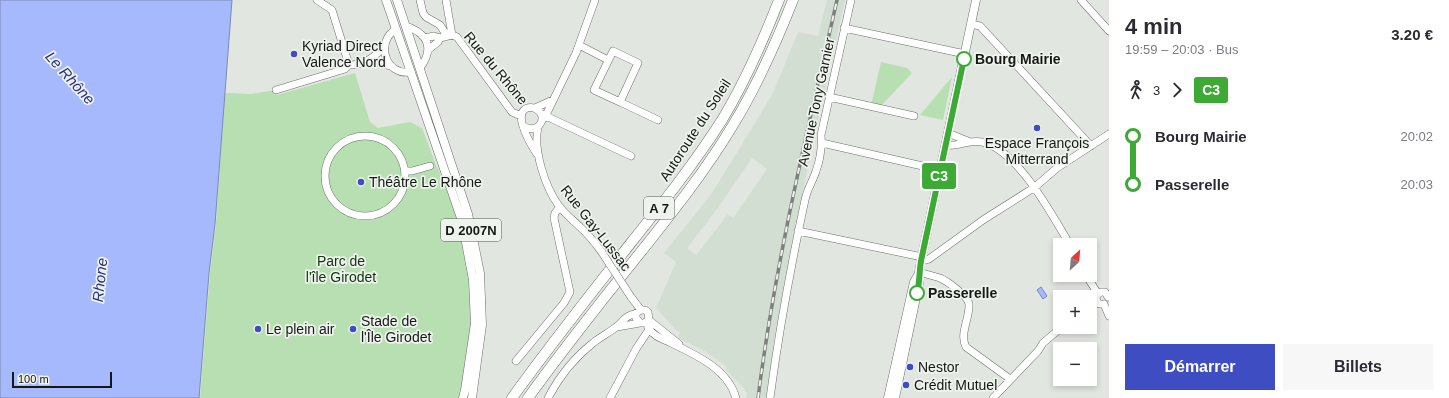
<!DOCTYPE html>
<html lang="fr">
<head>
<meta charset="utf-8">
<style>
	:root { --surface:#fff; --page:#f7f7f7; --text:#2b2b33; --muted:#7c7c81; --accent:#3e4dc1 }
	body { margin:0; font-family:Helvetica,sans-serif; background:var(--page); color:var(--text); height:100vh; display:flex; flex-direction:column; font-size:15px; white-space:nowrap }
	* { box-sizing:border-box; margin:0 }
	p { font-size:13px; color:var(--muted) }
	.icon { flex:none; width:22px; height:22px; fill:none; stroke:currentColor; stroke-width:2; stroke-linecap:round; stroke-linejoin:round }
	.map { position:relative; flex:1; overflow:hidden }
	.panel { display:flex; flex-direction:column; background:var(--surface); width:340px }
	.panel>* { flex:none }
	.badge { padding:0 8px; border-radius:3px; font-size:14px; line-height:26px }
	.needle { width:26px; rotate:26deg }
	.buttons { position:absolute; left:1053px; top:238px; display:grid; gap:8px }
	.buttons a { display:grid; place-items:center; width:44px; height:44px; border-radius:0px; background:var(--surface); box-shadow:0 2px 6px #0003; font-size:20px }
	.scale { position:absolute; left:12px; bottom:10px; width:100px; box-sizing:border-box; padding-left:4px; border:2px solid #161816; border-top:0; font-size:11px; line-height:14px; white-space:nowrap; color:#161816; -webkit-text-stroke:3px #eef3ed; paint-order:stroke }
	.map>.badge { position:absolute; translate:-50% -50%; box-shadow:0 0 0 2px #fff }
	.legs { display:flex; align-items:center; gap:6px; height:44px; padding:0 16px; font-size:13px }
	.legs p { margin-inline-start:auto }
	.overview { display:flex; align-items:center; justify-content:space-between; height:68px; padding:0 16px }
	h1 { font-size:22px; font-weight:700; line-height:30px }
	.cta { display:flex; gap:8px; margin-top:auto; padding:8px 16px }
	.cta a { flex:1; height:46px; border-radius:0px; background:var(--accent); color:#fff; font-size:16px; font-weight:700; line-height:46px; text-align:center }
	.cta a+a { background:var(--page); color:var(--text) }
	ul { padding:0 16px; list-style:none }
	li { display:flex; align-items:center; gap:14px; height:48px; font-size:15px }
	li i { display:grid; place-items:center; width:6px; height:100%; margin:0 5px; background:currentColor }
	li i::after { content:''; width:10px; height:10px; margin:-5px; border:3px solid; border-radius:50%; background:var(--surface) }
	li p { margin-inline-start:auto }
	li:first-child i { background:linear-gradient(#0000 50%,currentColor 0) }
	li:last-child i { background:linear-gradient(currentColor 50%,#0000 0) }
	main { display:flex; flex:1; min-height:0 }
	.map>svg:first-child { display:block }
	.built { fill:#d3ded2; fill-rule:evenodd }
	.green { fill:#b7dfb1 }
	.water { fill:#a6b9fd; stroke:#7b89b8 }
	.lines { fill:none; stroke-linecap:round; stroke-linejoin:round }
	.minor-casing { stroke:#6b706b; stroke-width:8 }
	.major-casing { stroke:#6b706b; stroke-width:9 }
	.highway-casing { stroke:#6b706b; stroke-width:11 }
	.minor { stroke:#fff; stroke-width:7 }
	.major { stroke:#fff; stroke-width:8 }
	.highway { stroke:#fff; stroke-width:10 }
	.rail-casing { stroke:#7d817d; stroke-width:3.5 }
	.rail { stroke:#eef3ed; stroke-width:2; stroke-dasharray:6; stroke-linecap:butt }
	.minor-bridge-casing { stroke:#6b706b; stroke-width:8; stroke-linecap:butt }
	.minor-bridge { stroke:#fff; stroke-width:7 }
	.line-1-casing { stroke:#fff; stroke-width:9 }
	.line-1 { stroke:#3daa36; stroke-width:6 }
	.poi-dot { fill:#3e4dc1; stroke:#eef3ed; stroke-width:1.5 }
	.stop-1-dot { fill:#fff; stroke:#3daa36; stroke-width:2 }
	.labels { text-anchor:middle; stroke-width:3.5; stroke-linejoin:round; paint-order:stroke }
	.shield { fill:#eef3ed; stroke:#575a56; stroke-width:1 }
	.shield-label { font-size:13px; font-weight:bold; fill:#161816 }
	.poi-label { font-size:14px; fill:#161816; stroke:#eef3ed; text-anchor:start }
	.stop-label { font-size:14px; font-weight:bold; fill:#161816; stroke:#eef3ed; text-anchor:start }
	.street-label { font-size:14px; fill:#161816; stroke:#eef3ed }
	.park-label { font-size:14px; fill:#10330c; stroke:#eef3ed }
	.water-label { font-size:15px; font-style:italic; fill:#27327e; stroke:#eef3ed }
</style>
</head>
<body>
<main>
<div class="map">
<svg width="1109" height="398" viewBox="0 0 1109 398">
	<rect width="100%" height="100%" fill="#e1e6e0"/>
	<path class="built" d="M827 0H845L812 147 795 231 774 340 767 398H746L747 393 742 386 726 370V366L703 350 678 338 680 332 676 330 656 308 676 262 664 253 710 196 741 146 773 93 798 32 818 36ZM752 158 767 169 733 218 728 214 696 255 687 248 718 208Z"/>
	<path class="green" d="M881 62 907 68 912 73 879 108 871 106Z
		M355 73 370 122 378 128 410 122 422 128 436 165 462 221 475 323 463 398H200L210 274 216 224 225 93 251 94 276 90 277 95Z
		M952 77 943 120 920 115Z"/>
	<path class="water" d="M0 0H232L215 224 209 273 199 398H0Z
		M1041 287 1047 296 1043 299 1037 290Z"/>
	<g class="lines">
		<defs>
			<path id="minor" d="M317 0 332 10 349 65
				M420 0 423 13 426 17 440 25 447 36
				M446 0 452 35
				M1081 0 1109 31
				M971 24 980 26 1091 146
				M406 26C429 34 434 49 420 68
				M844 28 965 54
				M396 29C375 42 385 76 411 72
				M425 38 434 36 440 38 452 35 457 37 509 108 512 112 521 116
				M579 45 608 60
				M428 50 438 42 440 38
				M613 51 638 63 620 102 594 90Z
				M369 60 390 66
				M276 90 345 69 349 65C365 65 375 57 385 45
				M829 97 914 116
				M620 102 658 120
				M535 108 553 100
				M542 119 546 115 576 53 595 0
				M542 119 548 117 631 156
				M523 126C538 136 550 116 536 109 533 107 528 107 525 109 514 117 531 145 537 154
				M538 127C533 150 545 187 559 206 565 214 574 221 581 228 589 235 595 243 601 251
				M948 133 970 142
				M325 176a40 40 0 1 1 80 0a40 40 0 1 1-80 0Z
				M822 143 940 170
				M945 145C958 147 969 139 982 142 1018 150 1052 215 1070 245
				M405 171H412L430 166
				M798 231 922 257
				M921 261 929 259 983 220 1035 187 1057 168 1109 134
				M919 272C926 274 933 276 940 278 947 281 968 296 969 304 970 318 959 334 966 347L1010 379
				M1086 275 1098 294
				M1098 294C1095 297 1096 301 1099 304H1104
				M1098 294 1101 292H1105L1108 297
				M631 297 641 310
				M1104 304 1109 316
				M649 320 679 344
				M617 327 640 323
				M648 328C653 336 663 339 671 343 696 355 728 369 736 398
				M516 361 564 303 570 292 554 218 555 213 560 207
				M548 398C559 377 574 358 593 343 600 337 609 333 616 327 623 322 626 314 636 314
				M610 398 636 349 650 328 648 312 645 310H641L636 313V318L640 323H644L649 320
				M770 398C779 331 791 265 805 200 807 189 813 181 816 171 820 160 822 147 821 135L851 0
				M993 398 1038 351 1043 343 1062 327"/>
			<path id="major" d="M386 0 462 221 473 280 475 323 465 390 463 398
				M397 0 468 214 480 273 482 325 472 398
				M888 398 912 291 914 282 918 275
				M895 398 919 283V272L921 261 976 0"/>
			<path id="highway" d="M512 398C550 345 590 295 630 244 662 204 694 164 722 120 745 82 763 41 779 0
				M528 398C566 345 607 294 648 243 678 205 708 167 733 125 757 86 776 43 793 0"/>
		</defs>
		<use href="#minor" class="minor-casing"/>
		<use href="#major" class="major-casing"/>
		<use href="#highway" class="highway-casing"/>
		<use href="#minor" class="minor"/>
		<use href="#major" class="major"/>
		<use href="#highway" class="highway"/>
		<defs>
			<path id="rail" d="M758 398C775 264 807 132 837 0"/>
		</defs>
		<use href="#rail" class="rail-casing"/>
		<use href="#rail" class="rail"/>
		<defs>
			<path id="minor-bridge" d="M601 251 631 297"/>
		</defs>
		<use href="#minor-bridge" class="minor-bridge-casing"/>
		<use href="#minor-bridge" class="minor-bridge"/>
	</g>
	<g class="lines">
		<defs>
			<path id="line-1" d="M917 293C920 282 919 272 921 261L964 59"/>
		</defs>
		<use href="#line-1" class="line-1-casing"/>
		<use href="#line-1" class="line-1"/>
	</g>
	<g class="poi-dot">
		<circle cx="294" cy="54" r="4"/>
		<circle cx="1037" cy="128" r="4"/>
		<circle cx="361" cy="182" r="4"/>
		<circle cx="258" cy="329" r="4"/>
		<circle cx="353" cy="329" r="4"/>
		<circle cx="910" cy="367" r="4"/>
		<circle cx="906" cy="385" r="4"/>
	</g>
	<g class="stop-1-dot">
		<circle cx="964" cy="59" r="7"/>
		<circle cx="917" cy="293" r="7"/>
	</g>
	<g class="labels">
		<g class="shield">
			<rect x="644" y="197" width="30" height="22" rx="3"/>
			<rect x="441" y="219" width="60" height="22" rx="3"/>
		</g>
		<g class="shield-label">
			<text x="659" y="213">A 7</text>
			<text x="471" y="235">D 2007N</text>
		</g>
		<g class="poi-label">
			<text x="302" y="51">Kyriad Direct<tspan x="302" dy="16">Valence Nord</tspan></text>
			<text x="1037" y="148" text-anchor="middle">Espace François<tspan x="1037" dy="16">Mitterrand</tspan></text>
			<text x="369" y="187">Théâtre Le Rhône</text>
			<text x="361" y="326">Stade de<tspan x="361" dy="16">l'Île Girodet</tspan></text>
			<text x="266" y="334">Le plein air</text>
			<text x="918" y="372">Nestor</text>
			<text x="914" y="390">Crédit Mutuel</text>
		</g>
		<g class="stop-label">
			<text x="975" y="64">Bourg Mairie</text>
			<text x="928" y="298">Passerelle</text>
		</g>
		<g class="street-label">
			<text transform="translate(496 68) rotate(50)" y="5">Rue du Rhône</text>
			<text transform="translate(816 102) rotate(-78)" y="5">Avenue Tony Garnier</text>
			<text transform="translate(695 130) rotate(-57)" y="5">Autoroute du Soleil</text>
			<text transform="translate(596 228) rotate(52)" y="5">Rue Gay-Lussac</text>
		</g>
		<g class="park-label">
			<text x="341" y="266">Parc de<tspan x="341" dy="16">l'île Girodet</tspan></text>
		</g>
		<g class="water-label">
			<text transform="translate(70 78) rotate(48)" y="5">Le Rhône</text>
			<text transform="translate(100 280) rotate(-84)" y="5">Rhone</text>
		</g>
	</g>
</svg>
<div class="buttons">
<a><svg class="needle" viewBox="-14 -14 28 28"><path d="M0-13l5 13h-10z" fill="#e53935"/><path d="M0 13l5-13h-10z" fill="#7c7c81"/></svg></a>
<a>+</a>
<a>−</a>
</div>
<div class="scale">100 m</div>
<b class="badge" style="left:939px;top:176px;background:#3daa36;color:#fff">C3</b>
</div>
<section class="panel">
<div class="overview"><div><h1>4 min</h1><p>19:59 – 20:03 · Bus</p></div><b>3.20 €</b></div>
<div class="legs"><svg class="icon" aria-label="walk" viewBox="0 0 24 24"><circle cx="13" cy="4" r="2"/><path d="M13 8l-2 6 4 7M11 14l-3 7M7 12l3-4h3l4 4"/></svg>3<svg class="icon" aria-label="forward" viewBox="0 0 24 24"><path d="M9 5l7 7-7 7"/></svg><b class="badge" style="background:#3daa36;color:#fff">C3</b></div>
<ul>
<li><i style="color:#3daa36"></i><b>Bourg Mairie</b><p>20:02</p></li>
<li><i style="color:#3daa36"></i><b>Passerelle</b><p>20:03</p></li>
</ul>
<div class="cta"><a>Démarrer</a><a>Billets</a></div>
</section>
</main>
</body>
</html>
